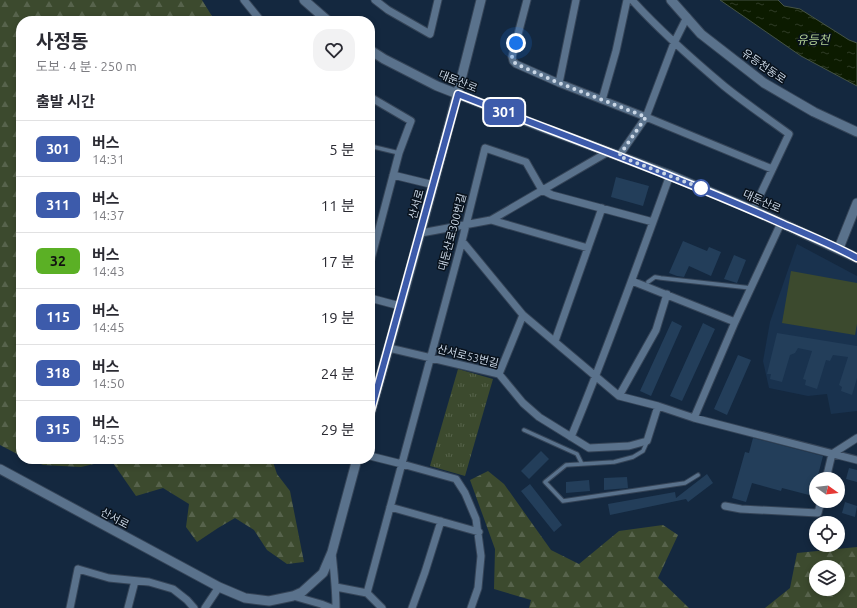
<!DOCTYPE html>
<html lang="ko">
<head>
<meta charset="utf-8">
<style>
	:root { --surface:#fff; --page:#f2f2f3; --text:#2b2b33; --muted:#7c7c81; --line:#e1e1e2 }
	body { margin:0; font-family:Ubuntu,"Noto Sans KR",sans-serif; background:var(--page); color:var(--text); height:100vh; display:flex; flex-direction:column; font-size:15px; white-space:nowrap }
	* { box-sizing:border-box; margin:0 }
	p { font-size:13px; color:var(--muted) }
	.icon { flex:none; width:22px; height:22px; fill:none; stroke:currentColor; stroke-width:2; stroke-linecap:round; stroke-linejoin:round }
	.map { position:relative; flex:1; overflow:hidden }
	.panel { position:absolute; left:16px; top:16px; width:359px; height:448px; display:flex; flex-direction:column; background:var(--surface); border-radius:16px; box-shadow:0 2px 6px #0003 }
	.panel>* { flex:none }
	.badge { padding:0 8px; border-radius:6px; font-size:14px; line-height:26px }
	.needle { width:26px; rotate:104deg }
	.controls { position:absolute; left:809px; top:472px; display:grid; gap:8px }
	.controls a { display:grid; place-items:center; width:36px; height:36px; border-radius:50%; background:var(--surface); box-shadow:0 2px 6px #0003; font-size:20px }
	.you { position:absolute; width:20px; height:20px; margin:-10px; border:3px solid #fff; border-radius:50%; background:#1a73e8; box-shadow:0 0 0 6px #1a73e833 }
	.map>.badge { position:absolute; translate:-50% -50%; box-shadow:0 0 0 2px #fff }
	h2 { padding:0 20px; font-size:15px; line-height:36px }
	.round { display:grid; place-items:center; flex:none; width:42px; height:42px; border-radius:16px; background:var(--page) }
	.headline { display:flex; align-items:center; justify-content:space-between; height:68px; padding:0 20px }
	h1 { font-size:19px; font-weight:700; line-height:30px }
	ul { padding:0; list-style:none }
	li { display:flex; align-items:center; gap:12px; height:56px; padding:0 20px; border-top:1px solid var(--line) }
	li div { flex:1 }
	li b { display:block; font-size:15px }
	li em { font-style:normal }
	li .badge { min-width:44px; font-weight:700; text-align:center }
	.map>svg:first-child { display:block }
	.built { fill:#19324e }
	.forest { fill:url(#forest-firs); fill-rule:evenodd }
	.park { fill:url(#park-tufts) }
	.pitch { fill:#3c4a2e }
	.water { fill:url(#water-ripples); stroke:#455345 }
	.building { fill:#233e5a }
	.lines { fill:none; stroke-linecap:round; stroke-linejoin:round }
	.lane-casing { stroke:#354457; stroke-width:5.5 }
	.street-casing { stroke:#354457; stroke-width:9 }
	.secondary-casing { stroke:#354457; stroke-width:11 }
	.lane { stroke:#5a728c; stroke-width:3.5 }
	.street { stroke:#5a728c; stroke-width:7 }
	.secondary { stroke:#5a728c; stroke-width:9 }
	.line-casing { stroke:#fff; stroke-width:9 }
	.line { stroke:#3d5bab; stroke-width:6 }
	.walk { stroke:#cad7e6; stroke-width:4; stroke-dasharray:0 7.2 }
	.stop-dot { fill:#fff; stroke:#3d5bab; stroke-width:2 }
	.labels { text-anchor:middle; stroke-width:3; stroke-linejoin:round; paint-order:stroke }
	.street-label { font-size:11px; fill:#cad7e6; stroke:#08111b }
	.water-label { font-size:12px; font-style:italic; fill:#b1d092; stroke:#08111b }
</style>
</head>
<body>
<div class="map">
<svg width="857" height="608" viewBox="0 0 857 608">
	<defs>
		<pattern id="forest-firs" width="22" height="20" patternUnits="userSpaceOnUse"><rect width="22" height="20" fill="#3c4a2e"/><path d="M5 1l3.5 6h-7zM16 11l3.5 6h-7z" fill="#57634c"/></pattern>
		<pattern id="park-tufts" width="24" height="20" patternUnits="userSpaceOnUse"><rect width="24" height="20" fill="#3c4a2e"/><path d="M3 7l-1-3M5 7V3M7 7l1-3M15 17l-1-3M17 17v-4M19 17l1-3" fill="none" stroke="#57634c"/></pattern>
		<pattern id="water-ripples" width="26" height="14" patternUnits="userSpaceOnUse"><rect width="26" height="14" fill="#0c1b00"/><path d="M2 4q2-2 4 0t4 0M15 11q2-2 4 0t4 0" fill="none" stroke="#2e3b25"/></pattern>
	</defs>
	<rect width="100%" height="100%" fill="#14283f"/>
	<path class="built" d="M797 244 857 276V411L831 414 827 394 808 396 769 388 763 361 770 322Z"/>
	<path class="forest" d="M0 0H202L215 21H21V456L0 445Z
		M30 459H272L277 474 290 491 304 562 287 564 267 550 254 530 235 518 218 528 197 542 186 527 189 504 163 488 136 496 111 460 81 467 43 465Z
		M488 471 504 484 551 550 579 564 619 531 663 525 678 535 658 578 689 608H529L531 600 494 589 495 549 470 480Z
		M857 547V608H765L790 588 797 553ZM816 567H838V589H816Z"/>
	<path class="park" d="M458 369 493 379 465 476 430 466Z"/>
	<path class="pitch" d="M791 271 857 283V324L855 335 782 323Z"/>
	<path class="water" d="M720 0H778L784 6 800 9 849 40 857 43V86L801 56Z"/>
	<path class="building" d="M616 177 649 186 643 206 611 197Z
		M683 241 707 251 709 247 721 252 711 276 689 266 684 277 677 276 669 273Z
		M734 255 746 260 737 283 724 279Z
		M672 321 682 326 651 396 640 391Z
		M703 323 715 329 682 401 670 396Z
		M777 333 857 346V378L852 395 841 391 842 387 839 385 848 357 833 355 830 361 826 360 817 389 805 385 806 380 803 379 812 351 798 348 795 353 790 355 782 382 770 379 771 374H767Z
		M738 355 751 360 727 415 714 409Z
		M753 438 823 456 817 479H816L813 496 782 488 781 491 752 483 746 502 732 498 745 452 749 453Z
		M541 451 549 459 529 479 521 471Z
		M849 468 857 470V482L846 479Z
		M707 474 713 483 688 502 686 499 610 515 608 504 675 492 676 498Z
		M627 477 628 488 604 490V478Z
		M589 480 590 491 566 493V482Z
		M530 484 562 525 554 532 521 491Z
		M845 502 857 506 855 517 842 513Z"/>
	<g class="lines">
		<defs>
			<path id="lane" d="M370 146 399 153
				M648 282 655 277 661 278 751 288
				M524 430 577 454 582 464
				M647 442 643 451 633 457 614 462 566 465 545 482 563 501 685 483 698 475"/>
			<path id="street" d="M244 0 261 21
				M375 0 388 10 430 34 438 0
				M527 0 512 57 513 61 516 64 559 83 646 117 772 169
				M632 0C660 31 692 59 724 86 745 103 767 118 789 134L753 210
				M559 83 576 0
				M370 97 411 121 399 153 370 263
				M602 100 616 51 627 0
				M619 156 646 117 674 43 687 17
				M393 175 434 185
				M491 220 588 248
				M421 233 491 220 608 152
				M462 241 523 315 619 396 658 406 694 418 857 460
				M632 281 735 322
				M370 298 400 306
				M555 341 602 208
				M389 348 499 374 523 403 539 417 589 448 629 446 647 441 658 406
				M499 374 523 315
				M619 396 656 330 667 294
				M694 418 735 322 781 223
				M571 437C607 351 638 263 670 175
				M370 456 402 464 456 479 465 493 476 519 481 556 478 588 471 608
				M826 479 832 454 857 438
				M725 506 741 509 818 513 821 501
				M390 507 479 532
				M332 553C334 572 336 589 336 608
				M336 587 367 593
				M367 593 462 241 485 148 526 162 542 190 552 195 653 222
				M367 593 382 608
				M293 596 321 604 331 608
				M70 608 78 569 109 578 149 582 173 589 187 600 194 608
				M128 608 135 581
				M205 608 219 587
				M412 608 425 572 441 521"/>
			<path id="secondary" d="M304 0 328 21
				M671 0 701 34 764 83 814 112 857 132
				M370 50 384 59 437 86 544 128 670 175 753 210 857 258
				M839 248 857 203
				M370 414C409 276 447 139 481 0
				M0 469 219 587 245 598 269 601 293 596 302 592 323 573 332 552 357 459"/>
		</defs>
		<use href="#lane" class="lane-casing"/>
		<use href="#street" class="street-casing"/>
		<use href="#secondary" class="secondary-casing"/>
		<use href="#lane" class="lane"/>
		<use href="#street" class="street"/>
		<use href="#secondary" class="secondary"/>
	</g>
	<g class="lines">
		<defs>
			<path id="line" d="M370 414 458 94C567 137 676 176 783 224 808 235 833 245 857 258"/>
		</defs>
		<use href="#line" class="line-casing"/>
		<use href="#line" class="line"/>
		<path class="walk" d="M516 43 512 57 513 61 516 64 559 83 646 117 619 156 701 188"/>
	</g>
	<circle class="stop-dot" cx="701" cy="188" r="8"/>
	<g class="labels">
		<g class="street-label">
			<text transform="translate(764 66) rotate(35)" y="4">유등천동로</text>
			<text transform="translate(458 81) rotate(22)" y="4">대둔산로</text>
			<text transform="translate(762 201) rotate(24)" y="4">대둔산로</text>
			<text transform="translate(416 204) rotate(-75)" y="4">산서로</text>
			<text transform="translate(452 232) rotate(-75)" y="4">대둔산로300번길</text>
			<text transform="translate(468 356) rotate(14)" y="4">산서로53번길</text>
			<text transform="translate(115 518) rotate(28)" y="4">산서로</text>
		</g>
		<g class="water-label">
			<text x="813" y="44">유등천</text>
		</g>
	</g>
</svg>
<div class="controls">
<a><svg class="needle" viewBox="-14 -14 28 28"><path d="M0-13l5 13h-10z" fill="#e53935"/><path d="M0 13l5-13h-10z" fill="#7c7c81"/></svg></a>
<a><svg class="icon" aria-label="locate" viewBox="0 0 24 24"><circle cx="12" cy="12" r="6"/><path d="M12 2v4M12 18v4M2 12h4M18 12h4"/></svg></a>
<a><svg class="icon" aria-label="layers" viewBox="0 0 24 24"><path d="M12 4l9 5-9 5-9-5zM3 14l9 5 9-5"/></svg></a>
</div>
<div class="you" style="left:516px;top:43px"></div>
<b class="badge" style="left:504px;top:112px;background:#3d5bab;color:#fff">301</b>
<section class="panel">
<div class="headline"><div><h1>사정동</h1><p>도보 · 4 분 · 250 m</p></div><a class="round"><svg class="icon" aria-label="heart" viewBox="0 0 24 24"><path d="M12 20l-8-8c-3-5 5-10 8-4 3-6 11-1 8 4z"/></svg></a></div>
<h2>출발 시간</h2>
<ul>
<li><span class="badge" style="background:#3d5bab;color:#fff">301</span><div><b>버스</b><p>14:31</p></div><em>5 분</em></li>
<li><span class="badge" style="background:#3d5bab;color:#fff">311</span><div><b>버스</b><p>14:37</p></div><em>11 분</em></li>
<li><span class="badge" style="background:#5bb025;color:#111">32</span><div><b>버스</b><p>14:43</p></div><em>17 분</em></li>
<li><span class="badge" style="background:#3d5bab;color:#fff">115</span><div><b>버스</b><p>14:45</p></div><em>19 분</em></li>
<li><span class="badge" style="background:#3d5bab;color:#fff">318</span><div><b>버스</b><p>14:50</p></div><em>24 분</em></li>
<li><span class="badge" style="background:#3d5bab;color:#fff">315</span><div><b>버스</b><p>14:55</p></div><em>29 분</em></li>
</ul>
</section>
</div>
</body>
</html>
